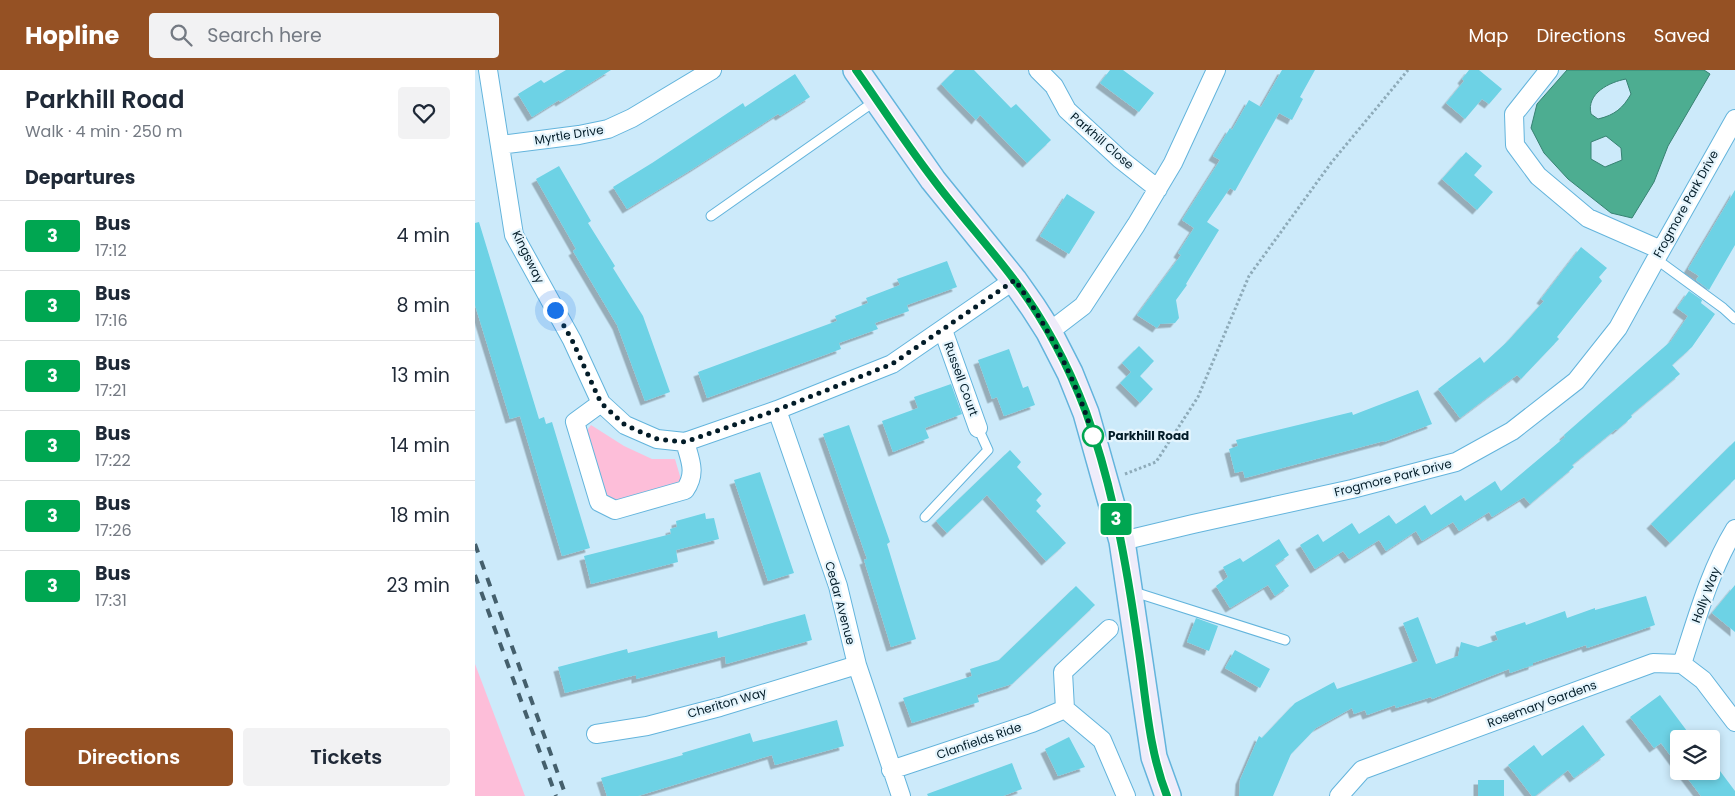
<!DOCTYPE html>
<html lang="en">
<head>
<meta charset="utf-8">
<style>
	:root { --surface:#fff; --page:#f2f2f3; --text:#1f2937; --muted:#747a83; --line:#e0e1e3; --accent:#955124 }
	body { margin:0; font-family:Poppins,sans-serif; background:var(--page); color:var(--text); height:100vh; display:flex; flex-direction:column; font-size:19px; white-space:nowrap }
	* { box-sizing:border-box; margin:0 }
	p { font-size:16px; color:var(--muted) }
	.icon { flex:none; width:28px; height:28px; fill:none; stroke:currentColor; stroke-width:2; stroke-linecap:round; stroke-linejoin:round }
	.map { position:relative; flex:1; overflow:hidden }
	.panel { display:flex; flex-direction:column; background:var(--surface); width:475px }
	.panel>* { flex:none }
	.badge { padding:0 10px; border-radius:4px; font-size:18px; line-height:32px }
	.tools { position:absolute; left:1195px; top:660px; display:grid; gap:10px }
	.tools a { display:grid; place-items:center; width:50px; height:50px; border-radius:5px; background:var(--surface); box-shadow:0 2px 8px #0003; font-size:25px }
	.you { position:absolute; width:25px; height:25px; margin:-12px; border:4px solid #fff; border-radius:50%; background:#1a73e8; box-shadow:0 0 0 8px #1a73e833 }
	.map>.badge { position:absolute; translate:-50% -50%; box-shadow:0 0 0 2px #fff }
	h2 { padding:0 25px; font-size:19px; line-height:45px }
	.round { display:grid; place-items:center; flex:none; width:52px; height:52px; border-radius:5px; background:var(--page) }
	.head { display:flex; align-items:center; justify-content:space-between; height:85px; padding:0 25px }
	h1 { font-size:24px; font-weight:600; line-height:38px }
	.action { display:flex; gap:10px; margin-top:auto; padding:10px 25px }
	.action a { flex:1; height:58px; border-radius:5px; background:var(--accent); color:#fff; font-size:20px; font-weight:600; line-height:58px; text-align:center }
	.action a+a { background:var(--page); color:var(--text) }
	ul { padding:0; list-style:none }
	li { display:flex; align-items:center; gap:15px; height:70px; padding:0 25px; border-top:1px solid var(--line) }
	li div { flex:1 }
	li b { display:block; font-size:19px }
	li em { font-style:normal }
	li .badge { min-width:55px; font-weight:700; text-align:center }
	header { display:flex; align-items:center; gap:30px; box-sizing:border-box; height:70px; padding:0 25px; background:var(--accent); color:#fff }
	header strong { font-size:24px }
	nav { display:flex; gap:28px; margin-inline-start:auto; font-size:18px }
	.search { width:350px; height:45px; background:var(--page); display:flex; align-items:center; gap:12px; box-sizing:border-box; padding:0 18px; border-radius:5px; color:var(--muted); font-size:19px }
	main { display:flex; flex:1; min-height:0 }
	.map>svg:first-child { display:block }
	.green { fill:#fdbed9 }
	.water { fill:#4dad91; stroke:#378272; fill-rule:evenodd }
	.building { fill:#6dd2e5; filter:url(#shadow) }
	.lines { fill:none; stroke-linecap:round; stroke-linejoin:round }
	.lane-casing { stroke:#63b4dc; stroke-width:11 }
	.street-casing { stroke:#63b4dc; stroke-width:20 }
	.secondary-casing { stroke:#63b4dc; stroke-width:28 }
	.path { stroke:#8eabb9; stroke-width:3; stroke-dasharray:2.5 2.5; stroke-linecap:butt }
	.lane { stroke:#fff; stroke-width:9 }
	.street { stroke:#fff; stroke-width:18 }
	.secondary { stroke:#eeecfa; stroke-width:25 }
	.rail { stroke:#445f6c; stroke-width:4; stroke-dasharray:9 9; stroke-linecap:butt }
	.line-casing { stroke:#fff; stroke-width:11 }
	.line { stroke:#00a651; stroke-width:8 }
	.walk { stroke:#031c28; stroke-width:5; stroke-dasharray:0 9 }
	.stop-dot { fill:#fff; stroke:#00a651; stroke-width:2.5 }
	.labels { text-anchor:middle; stroke-width:4.5; stroke-linejoin:round; paint-order:stroke }
	.street-label { font-size:12px; fill:#031c28; stroke:#e5f5fd }
	.stop-label { font-size:12px; font-weight:bold; fill:#031c28; stroke:#e5f5fd; text-anchor:start }
</style>
</head>
<body>
<header>
<strong>Hopline</strong>
<div class="search"><svg class="icon" aria-label="search" viewBox="0 0 24 24"><circle cx="10" cy="10" r="6"/><path d="M15 15l6 6"/></svg>Search here</div>
<nav><a>Map</a><a>Directions</a><a>Saved</a></nav>
</header>
<main>
<section class="panel">
<div class="head"><div><h1>Parkhill Road</h1><p>Walk · 4 min · 250 m</p></div><a class="round"><svg class="icon" aria-label="heart" viewBox="0 0 24 24"><path d="M12 20l-8-8c-3-5 5-10 8-4 3-6 11-1 8 4z"/></svg></a></div>
<h2>Departures</h2>
<ul>
<li><span class="badge" style="background:#00a651;color:#fff">3</span><div><b>Bus</b><p>17:12</p></div><em>4 min</em></li>
<li><span class="badge" style="background:#00a651;color:#fff">3</span><div><b>Bus</b><p>17:16</p></div><em>8 min</em></li>
<li><span class="badge" style="background:#00a651;color:#fff">3</span><div><b>Bus</b><p>17:21</p></div><em>13 min</em></li>
<li><span class="badge" style="background:#00a651;color:#fff">3</span><div><b>Bus</b><p>17:22</p></div><em>14 min</em></li>
<li><span class="badge" style="background:#00a651;color:#fff">3</span><div><b>Bus</b><p>17:26</p></div><em>18 min</em></li>
<li><span class="badge" style="background:#00a651;color:#fff">3</span><div><b>Bus</b><p>17:31</p></div><em>23 min</em></li>
</ul>
<div class="action"><a>Directions</a><a>Tickets</a></div>
</section>
<div class="map">
<svg width="1260" height="726" viewBox="0 0 1260 726">
	<defs>
		<filter id="shadow"><feDropShadow dx="-4.5" dy="4.5" stdDeviation="0" flood-color="#0004"/></filter>
	</defs>
	<rect width="100%" height="100%" fill="#cceafa"/>
	<path class="green" d="M116 355 149 376 177 389H200L207 413 147 432 130 428 110 363Z
		M0 594 50 726H0Z"/>
	<path class="water" d="M1092 0H1229L1235 4 1193 76 1179 112 1157 148 1136 143 1093 109 1069 83 1056 58 1062 34ZM1151 9 1156 24C1148 38 1140 45 1123 49L1116 44C1111 23 1135 12 1151 9ZM1131 66 1146 78 1147 90 1130 97 1116 89V72Z"/>
	<path class="building" d="M91 0H136L85 32 84 30 57 47 43 24 66 10 69 13Z
		M480 0H499L536 38 541 34 576 70 552 93 505 45 501 50 466 14Z
		M635 0H648L679 23 664 42 625 13Z
		M807 0H840L825 27 828 29 817 50 804 43 760 121 755 118 732 152 744 160 711 214 712 215 701 230 704 248 700 253 685 254 682 258 662 245 706 185 703 183 719 158 707 150 745 90 738 86 755 58 757 60 774 30 786 37Z
		M994 0H1004L1027 19 1014 34 1007 29 990 49 971 33 989 11 987 9Z
		M320 4 335 27 305 46 303 44 219 98 152 139 138 117 177 93 268 33 270 37Z
		M991 82 1007 96 999 105 1018 122 1002 140 967 109Z
		M84 96 116 151 113 153 140 196 138 198 168 246 195 322 170 331 142 255 98 181 101 179 61 109Z
		M1260 120V175L1234 220 1221 210 1224 206 1213 199Z
		M592 124 620 142 594 184 565 166Z
		M4 152 64 349 69 347 71 354 77 352 115 478 87 486 45 346 35 349 0 235V153Z
		M1106 177 1132 198 1124 207 1127 211 1082 267 1084 269 1046 309 1042 305 985 348 963 319 1005 287 1009 293 1033 271 1069 231 1066 229Z
		M472 191 482 217 432 235 434 241 400 253 403 259 364 273 366 279 232 328 223 302 362 251 360 246 393 233 391 228 425 215 422 209Z
		M1214 221 1227 230 1226 233 1240 244 1217 277 1197 295 1205 304 1156 345 1157 347 1142 360 1141 359 1097 395 1099 397 1055 434 1049 427 1017 447 1014 442 984 461 978 452 947 471 941 461 911 481 904 470 874 489 868 481 840 499 825 475 843 464 848 472 877 453 884 464 914 445 921 454 950 435 956 445 986 425 990 431 1020 411 1026 421 1090 367 1089 365 1196 271 1213 246 1202 238Z
		M664 276 679 291 665 306 678 319 665 333 645 313 656 302 647 293Z
		M534 279 548 318 553 316 560 335 529 346 522 327 517 329 503 290Z
		M476 314 487 344 450 358 454 368 418 382 407 351 443 338 439 327Z
		M943 320 957 354 909 372V371L770 408 768 401 760 403 754 379 763 376 761 370 877 342 878 345Z
		M374 355 415 472 412 474 441 569 416 577 389 490 392 489 348 364Z
		M1260 371V409L1195 473 1176 454Z
		M535 380 546 392 542 397 567 424 561 430 566 436 561 441 591 473 571 491 512 425 472 463 461 451Z
		M285 402 319 503 293 511 259 410Z
		M230 443 231 449 239 448 244 469 201 480 203 492 116 514 109 486 196 464 195 459 202 457 201 451Z
		M804 469 814 485 800 495 814 516 800 526 793 515 755 538 741 516 753 507 748 497 765 488 768 492Z
		M1260 515V562L1237 543Z
		M601 516 620 535 537 614 502 625 504 632 437 653 428 628 497 606 495 599 524 590Z
		M1171 526 1180 555 1112 578 1111 575 1058 593V595L1035 603 1034 599 957 629 956 627 921 638 920 635 892 645 890 640 879 644 877 638 841 658 816 684 798 726H764L765 710 784 666 787 668 820 633 859 612 862 619 943 591 928 553 943 547 961 594 983 586 986 572 1003 577 1023 570 1020 562 1050 552 1051 555 1090 541 1092 548 1120 538V540Z
		M330 544 337 570 251 594 250 586 161 609V605L90 623 83 597 152 579 153 583 242 561 243 568Z
		M721 548 743 556 734 581 712 572Z
		M760 580 795 599 785 618 750 598Z
		M1185 625 1218 669H1204V697L1186 673 1179 678 1155 647Z
		M362 650 369 676 300 695 297 685 163 726H132L126 708 208 685 207 683 275 663 278 672Z
		M1108 655 1130 685 1099 708 1093 700 1060 726H1057L1033 695 1059 675 1067 686Z
		M594 667 610 697 583 706 570 679Z
		M537 693 547 719 528 726H453L452 724Z
		M1207 701H1245L1260 721V726H1226Z
		M1003 710H1029V726H1003Z"/>
	<g class="lines">
		<defs>
			<path id="lane" d="M236 146 400 31
				M1181 189 1248 238 1260 249
				M450 447 513 380 503 358
				M656 521 810 570"/>
			<path id="street" d="M13 0 39 165 97 270 126 333 150 355 182 369 210 372 302 340 417 294 539 210
				M563 0 579 16 592 40 645 89 683 119
				M1074 0 1039 44 1040 75 1063 106 1113 148 1186 180
				M25 75 104 65 133 59 157 48 237 0
				M468 260 503 358
				M574 262 608 236 661 155 698 93 741 0
				M126 333 100 352 124 432 140 440 210 420C222 403 215 390 210 372
				M302 340 363 516 382 595 426 726
				M647 471 718 454 877 419 981 392 1037 361 1101 311 1143 258 1181 189 1260 49
				M1207 594C1222 548 1235 500 1260 459
				M590 639 588 602 634 559
				M121 664 172 656 245 637 382 595
				M416 700 557 653 590 639 627 670 651 726
				M864 726 887 700 1178 593 1207 594 1228 610 1260 652"/>
			<path id="secondary" d="M381 0 458 110 539 210 558 237 574 262 595 303 611 343 647 471 679 687 693 726"/>
		</defs>
		<use href="#lane" class="lane-casing"/>
		<use href="#street" class="street-casing"/>
		<use href="#secondary" class="secondary-casing"/>
		<path class="path" d="M650 404 681 392 723 327 774 206 856 93 933 0"/>
		<use href="#lane" class="lane"/>
		<use href="#street" class="street"/>
		<use href="#secondary" class="secondary"/>
		<path class="rail" d="M0 474 91 726
			M0 505 81 726"/>
	</g>
	<g class="lines">
		<defs>
			<path id="line" d="M381 0C407 37 431 74 458 109 484 144 514 176 540 211 570 251 593 295 611 342 638 417 652 497 663 575 671 626 673 678 692 726"/>
		</defs>
		<use href="#line" class="line-casing"/>
		<use href="#line" class="line"/>
		<path class="walk" d="M80 240 97 270 126 333 150 355 182 369 210 372 302 340 417 294 540 210C574 259 601 309 618 366"/>
	</g>
	<circle class="stop-dot" cx="618" cy="366" r="10"/>
	<g class="labels">
		<g class="street-label">
			<text transform="translate(94 65) rotate(-9)" y="4">Myrtle Drive</text>
			<text transform="translate(627 71) rotate(41)" y="4">Parkhill Close</text>
			<text transform="translate(1211 134) rotate(-61)" y="4">Frogmore Park Drive</text>
			<text transform="translate(53 187) rotate(64)" y="4">Kingsway</text>
			<text transform="translate(486 309) rotate(70)" y="4">Russell Court</text>
			<text transform="translate(918 408) rotate(-14)" y="4">Frogmore Park Drive</text>
			<text transform="translate(1231 525) rotate(-69)" y="4">Holly Way</text>
			<text transform="translate(365 533) rotate(75)" y="4">Cedar Avenue</text>
			<text transform="translate(252 633) rotate(-16)" y="4">Cheriton Way</text>
			<text transform="translate(1067 634) rotate(-20)" y="4">Rosemary Gardens</text>
			<text transform="translate(504 671) rotate(-19)" y="4">Clanfields Ride</text>
		</g>
		<g class="stop-label">
			<text x="633" y="370">Parkhill Road</text>
		</g>
	</g>
</svg>
<div class="tools">
<a><svg class="icon" aria-label="layers" viewBox="0 0 24 24"><path d="M12 4l9 5-9 5-9-5zM3 14l9 5 9-5"/></svg></a>
</div>
<div class="you" style="left:80px;top:240px"></div>
<b class="badge" style="left:641px;top:449px;background:#00a651;color:#fff">3</b>
</div>
</main>
</body>
</html>
